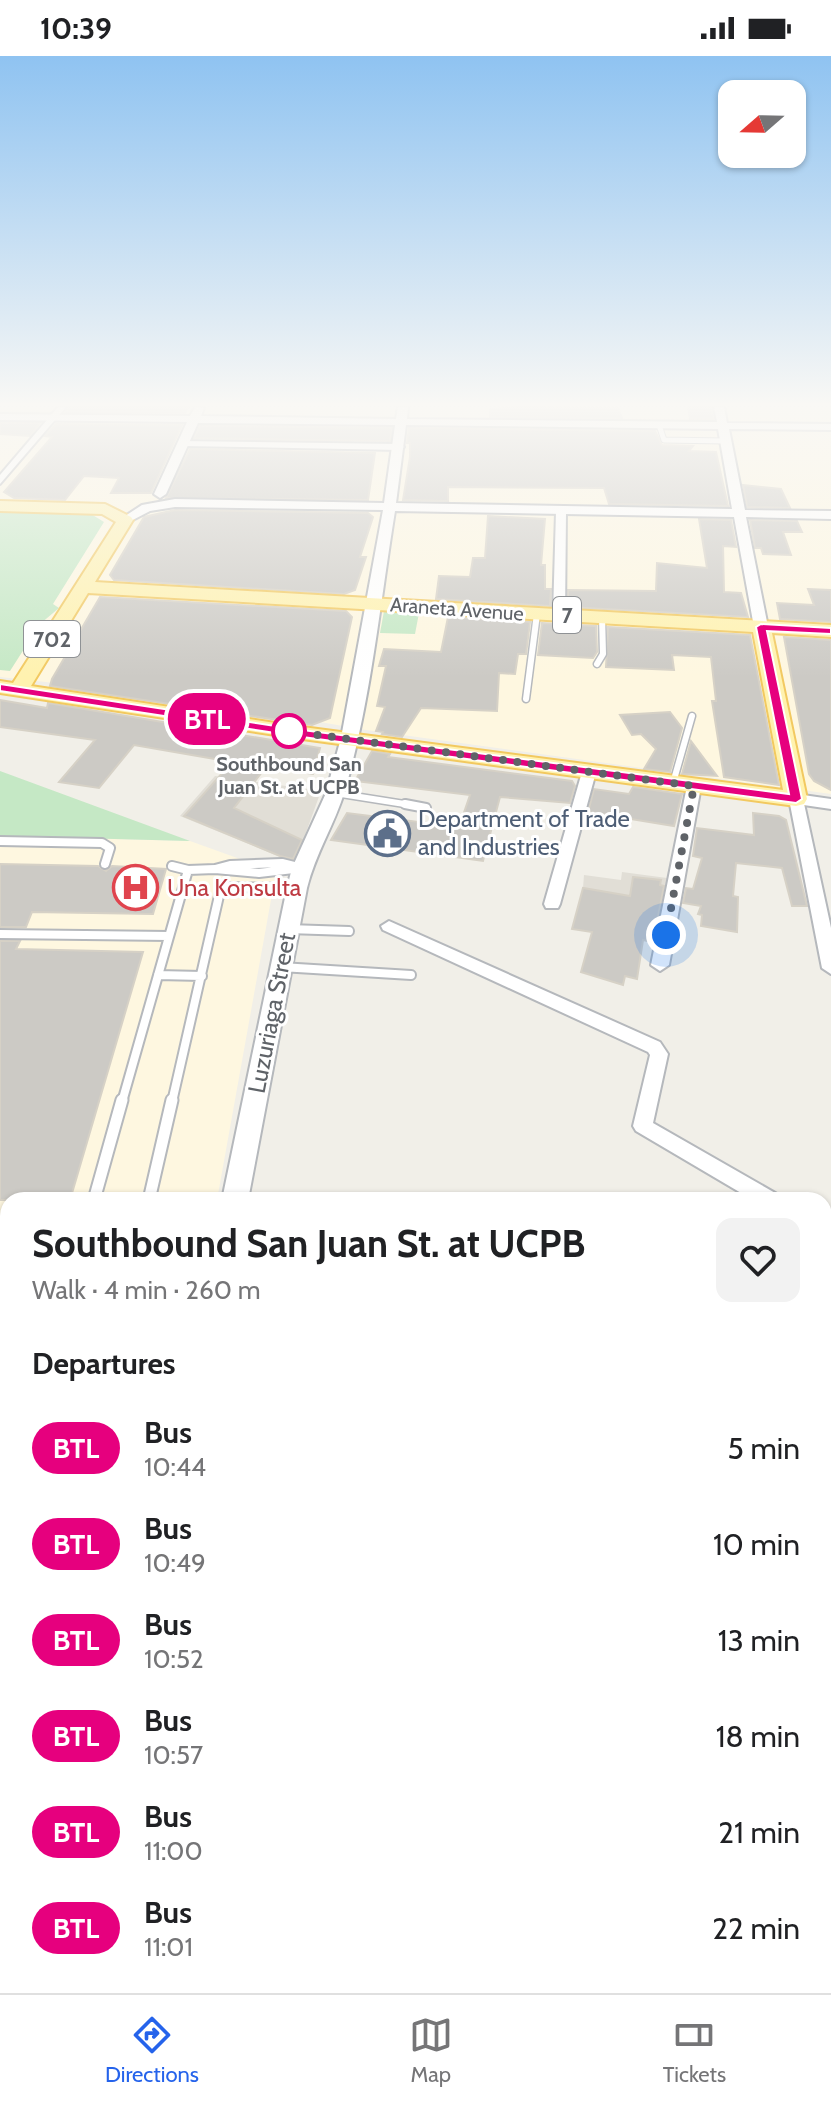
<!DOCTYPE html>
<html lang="en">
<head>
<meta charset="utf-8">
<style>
	:root { --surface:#fff; --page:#f2f2f2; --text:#202124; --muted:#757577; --line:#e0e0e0; --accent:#2563eb }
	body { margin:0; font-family:Cabin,sans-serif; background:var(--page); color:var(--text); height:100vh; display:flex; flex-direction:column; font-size:30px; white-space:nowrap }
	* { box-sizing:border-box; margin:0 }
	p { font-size:26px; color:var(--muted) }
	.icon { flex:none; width:44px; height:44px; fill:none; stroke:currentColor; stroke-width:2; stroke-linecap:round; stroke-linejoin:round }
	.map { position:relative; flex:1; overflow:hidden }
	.side { position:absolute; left:0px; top:1136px; width:832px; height:802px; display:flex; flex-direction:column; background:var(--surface); border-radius:24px 24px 0 0; box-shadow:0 2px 6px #0004 }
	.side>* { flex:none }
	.badge { padding:0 16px; border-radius:26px; font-size:28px; line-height:52px }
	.needle { width:52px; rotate:250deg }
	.buttons { position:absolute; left:718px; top:24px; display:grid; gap:16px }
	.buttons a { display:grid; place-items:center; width:88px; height:88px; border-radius:16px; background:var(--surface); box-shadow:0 2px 6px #0004; font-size:40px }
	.you { position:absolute; width:40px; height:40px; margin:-20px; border:6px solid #fff; border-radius:50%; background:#1a73e8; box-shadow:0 0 0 12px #1a73e833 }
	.map>.badge { position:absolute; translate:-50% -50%; box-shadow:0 0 0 4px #fff }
	h2 { padding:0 32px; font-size:30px; line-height:72px }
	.round { display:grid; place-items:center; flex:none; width:84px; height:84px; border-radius:16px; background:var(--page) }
	.overview { display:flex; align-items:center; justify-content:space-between; height:136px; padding:0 32px }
	h1 { font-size:38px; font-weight:800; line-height:60px }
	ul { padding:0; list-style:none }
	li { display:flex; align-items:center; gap:24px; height:96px; padding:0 32px }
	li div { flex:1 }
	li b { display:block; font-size:30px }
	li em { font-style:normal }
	li .badge { min-width:88px; font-weight:700; text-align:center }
	.status { display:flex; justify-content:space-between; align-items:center; height:56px; padding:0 40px; background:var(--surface); direction:ltr }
	.status svg { height:22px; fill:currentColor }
	.tabs { display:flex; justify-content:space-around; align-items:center; height:112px; border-top:2px solid var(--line); background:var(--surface); font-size:22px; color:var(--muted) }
	.tabs a { display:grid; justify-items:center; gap:4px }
	.tabs .on { color:var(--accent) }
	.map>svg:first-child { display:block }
	.commercial { fill:#fef7e0 }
	.education { fill:#e1ded6 }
	.green { fill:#c5e8c5 }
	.building { fill:#cccac5; stroke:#d6d1c6; stroke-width:2 }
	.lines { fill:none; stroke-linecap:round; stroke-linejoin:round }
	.service-far4-casing { stroke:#b5b8bc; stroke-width:7 }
	.service-far3-casing { stroke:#b5b8bc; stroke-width:9 }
	.service-far2-casing { stroke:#b5b8bc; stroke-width:12 }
	.service-far1-casing { stroke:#b5b8bc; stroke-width:15 }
	.service-casing { stroke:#b5b8bc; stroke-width:18 }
	.minor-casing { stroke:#b5b8bc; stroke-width:4 }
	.tertiary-casing { stroke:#b5b8bc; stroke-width:4 }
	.primary-casing { stroke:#f2c960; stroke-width:4 }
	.service-far4 { stroke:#fff; stroke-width:5 }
	.service-far3 { stroke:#fff; stroke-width:6 }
	.service-far2 { stroke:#fff; stroke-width:8 }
	.service-far1 { stroke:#fff; stroke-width:11 }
	.service { stroke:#fff; stroke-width:14 }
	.minor { fill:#fff; fill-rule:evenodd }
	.tertiary { fill:#fff; fill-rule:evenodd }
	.primary { fill:#fff2af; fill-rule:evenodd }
	.line { fill:#e6007e; stroke:#fff; stroke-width:2 }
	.walk { stroke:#5f6368; stroke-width:8; stroke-dasharray:0 14.4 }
	.stop-dot { fill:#fff; stroke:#e6007e; stroke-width:4 }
	.labels { text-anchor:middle; stroke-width:6; stroke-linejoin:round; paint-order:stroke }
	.far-street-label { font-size:20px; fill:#5f6368; stroke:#fff }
	.far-stop-label { font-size:20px; font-weight:bold; fill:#5f6368; stroke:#fff }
	.shield { fill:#fff; stroke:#8f9295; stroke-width:2 }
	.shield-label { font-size:22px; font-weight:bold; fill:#5f6368 }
	.service-label { font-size:24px; fill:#4e5e75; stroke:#fff; text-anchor:start }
	.health-label { font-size:24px; fill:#be3a42; stroke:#fff; text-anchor:start }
	.street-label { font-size:24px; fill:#5f6368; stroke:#fff }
</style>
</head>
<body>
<div class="status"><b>10:39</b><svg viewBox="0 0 49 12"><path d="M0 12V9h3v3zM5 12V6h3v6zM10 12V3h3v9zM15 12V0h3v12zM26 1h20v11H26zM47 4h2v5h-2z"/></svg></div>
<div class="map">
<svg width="831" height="1937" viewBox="0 0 831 1937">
	<rect width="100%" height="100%" fill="#f1efe8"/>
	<path class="commercial" d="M0 351H831V738L366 674 320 666 289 653 0 621Z
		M0 780 190 785 276 816 217 1144H8V1514L0 1513Z"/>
	<path class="education" d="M215 720 321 735 295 807 180 760Z
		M622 816 667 822 662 845 583 832 584 819 621 824Z"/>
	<path class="green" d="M0 456 91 458 104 466 53 548 59 552 40 568 10 615 0 614Z
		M384 555 419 557 415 578 380 577Z
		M0 715 190 785 0 780Z"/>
	<path class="building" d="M69 351H189L185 357 66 356Z
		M518 351 618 352 622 362 490 361V353Z
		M688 351H711L713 363H690Z
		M0 367H40L30 380 0 378Z
		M56 368 182 369 151 437H111L119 422 84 420 65 444 14 442 4 436 52 381 45 380Z
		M200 370 392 372 390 385 194 382Z
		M409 372 655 375 662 389 693 390 689 395 716 396 728 450 609 448 604 432 448 431V445L403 444 410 401V387H407Z
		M190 393 375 397 368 444 166 442Z
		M743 429 781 433 790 452 747 451Z
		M175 454 368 457 373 461 360 501H366L355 534 344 538 114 524 110 519 144 461Z
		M488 460 545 463 541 509H545V533H551L550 550 436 543 439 520 470 521 473 502H485Z
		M699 463 731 464 736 491 723 490 724 536 741 537 748 561 568 551V534L656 535 657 507 707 512Z
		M750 464 797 465 802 476H783L791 499 763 498 761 492H755Z
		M808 533 831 534V566L780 563 777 547 814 549Z
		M100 541 346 555 352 561 330 662 312 669 50 630 52 623Z
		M448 561 530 566 526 598H518L515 618 499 617 497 655 421 652 402 681 382 678 383 676 376 675 385 651 377 650 386 610H379L384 593 441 596Z
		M542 567 596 570 597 596 593 602 538 599Z
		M608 571 750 579 779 729 724 721 712 645H716L711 601 672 599 674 614 606 611Z
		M784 581 831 584V734L814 725 809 718Z
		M0 644 47 652 48 647 320 692 313 718 266 711 234 752 302 784 293 803 280 800 184 760 232 706 134 689 99 732 59 726 95 684 0 671Z
		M670 656 682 672 670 716 644 713 656 693 641 678 632 679 620 659Z
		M691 685 717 720 682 718Z
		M372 695 390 698 388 701 572 725 575 730 570 747 500 741 483 805 331 784 347 757 459 771 470 739 355 725Z
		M633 731 682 738 674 770 588 756 594 733 629 738Z
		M753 757 779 760 786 764 807 850H792L782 812 736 807 733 840 738 841 737 876 701 870 702 859 698 858 701 850 683 847 686 832 693 833 702 802 693 800 697 772 754 779Z
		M0 808 98 810 106 815 112 810 166 813 153 858 32 856 26 871H0Z
		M633 821 661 824 660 829 664 830 653 886 643 884 637 923 625 920 623 929 581 916 592 876 572 873 583 832 630 840Z
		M0 885H20L16 893 143 896 70 1144H0Z"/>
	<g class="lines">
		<defs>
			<path id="service-far4" d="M659 369 664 384 725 385"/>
			<path id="service-far3" d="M597 608 603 598 602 561
				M526 643 537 558
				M673 727 692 660
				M335 737 417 750"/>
			<path id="service-far2" d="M405 748 426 752
				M0 785 102 787 110 792 105 808
				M282 807 302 812 259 817 215 813 230 809Z
				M188 814 215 813
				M288 873 349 875
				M0 878 169 880
				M281 911 411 919
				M158 919 202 920
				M122 1046 188 814 172 810
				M172 1046 221 831 297 832"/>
			<path id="service-far1" d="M94 1144 122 1044
				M149 1144 172 1044
				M0 1216H8
				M0 1336 8 1335
				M0 1395 8 1396"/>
			<path id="service" d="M0 1452H8"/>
			<path id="minor" d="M58 351H66L0 428V419Z
				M181 385 399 388 404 391 399 394 184 390Z
				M561 453 566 456 565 559 559 563 553 559 556 456Z
				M589 712 596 716 560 848 558 852H546L544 848 582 716Z
				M694 726 701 730 669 909 660 915 651 909 687 730Z
				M796 739 803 743 831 872V918L822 912 789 743Z
				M389 865 660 986 668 998 653 1067 777 1138 780 1144H753L636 1075 633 1070 650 999 648 996 383 874 381 870Z
				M824 1166 831 1169V1188L824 1185Z
				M824 1584 831 1585V1613L824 1612Z
				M85 1930H117L116 1937H84Z"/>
			<path id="tertiary" d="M195 351 204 352 201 360 396 363 398 351H408L407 363 717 366 714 351H724L727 367 831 368V374L729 373 745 454 831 455V463L746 461 768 571 761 575 754 571 734 461 395 455C380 547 371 644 345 734 335 768 315 798 307 832L248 1144H222L287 832 292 812 326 737 341 682 383 454 175 451 150 455 125 468 119 464 142 449 175 443 384 447 395 369 198 367 166 438 160 442 154 438 187 366 0 364V358L190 360ZM406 369 718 373 732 453 396 447Z
				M796 738 831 743V753L790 747 787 743Z
				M0 1543H8V1577H0Z"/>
			<path id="primary" d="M0 445 105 448 131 461 133 464 95 526 831 569V581L772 577 807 743 804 748 796 750 295 682 0 637V625L13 627 116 466 102 458 0 455ZM88 537 753 576 783 734 295 670 31 630Z"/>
		</defs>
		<use href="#service-far4" class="service-far4-casing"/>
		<use href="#service-far3" class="service-far3-casing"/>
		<use href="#service-far2" class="service-far2-casing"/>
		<use href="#service-far1" class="service-far1-casing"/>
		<use href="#service" class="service-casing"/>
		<use href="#minor" class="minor-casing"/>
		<use href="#tertiary" class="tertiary-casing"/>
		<use href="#primary" class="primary-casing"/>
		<use href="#service-far4" class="service-far4"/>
		<use href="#service-far3" class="service-far3"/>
		<use href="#service-far2" class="service-far2"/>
		<use href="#service-far1" class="service-far1"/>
		<use href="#service" class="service"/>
		<use href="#minor" class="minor"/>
		<use href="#tertiary" class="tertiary"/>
		<use href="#primary" class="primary"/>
	</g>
	<linearGradient id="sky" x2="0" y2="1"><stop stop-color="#8fc3f1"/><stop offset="0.56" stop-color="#f9f8f5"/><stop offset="1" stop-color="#f9f8f5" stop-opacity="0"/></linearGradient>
	<rect width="831" height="622" fill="url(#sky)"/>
	<path class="line" d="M761 568 831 572V578L767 575 802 743 796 747 295 680 0 635V628L295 673 789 738 756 571Z"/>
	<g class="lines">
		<path class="walk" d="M289 675 694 730 666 879"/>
	</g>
	<defs>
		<symbol id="civic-ring" viewBox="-11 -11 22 22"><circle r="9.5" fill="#fff" stroke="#5c6f8a" stroke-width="1.5"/><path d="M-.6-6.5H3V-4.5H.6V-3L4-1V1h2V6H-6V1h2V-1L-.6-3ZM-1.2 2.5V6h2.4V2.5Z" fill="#5c6f8a"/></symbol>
		<symbol id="hospital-ring" viewBox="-11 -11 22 22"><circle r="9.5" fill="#fff" stroke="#e0444e" stroke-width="1.5"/><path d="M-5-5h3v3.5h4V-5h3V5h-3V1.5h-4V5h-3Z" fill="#e0444e"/></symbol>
	</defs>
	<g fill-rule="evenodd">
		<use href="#civic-ring" x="362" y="752" width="51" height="51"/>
		<use href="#hospital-ring" x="110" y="806" width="51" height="51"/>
	</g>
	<circle class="stop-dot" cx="289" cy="675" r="16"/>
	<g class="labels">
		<g class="far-street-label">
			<text transform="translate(457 553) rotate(4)" y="7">Araneta Avenue</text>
		</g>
		<g class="far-stop-label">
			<text x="289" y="715">Southbound San<tspan x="289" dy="23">Juan St. at UCPB</tspan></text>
		</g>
		<g class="shield">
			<rect x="553" y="541" width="28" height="36" rx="6"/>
			<rect x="24" y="565" width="56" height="36" rx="6"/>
		</g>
		<g class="shield-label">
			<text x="567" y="567">7</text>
			<text x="52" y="591">702</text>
		</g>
		<g class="service-label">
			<text x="418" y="771">Department of Trade<tspan x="418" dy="28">and Industries</tspan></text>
		</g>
		<g class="health-label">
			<text x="167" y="840">Una Konsulta</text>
		</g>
		<g class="street-label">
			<text transform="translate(272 957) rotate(-79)" y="8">Luzuriaga Street</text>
		</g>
	</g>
</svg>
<div class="buttons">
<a><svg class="needle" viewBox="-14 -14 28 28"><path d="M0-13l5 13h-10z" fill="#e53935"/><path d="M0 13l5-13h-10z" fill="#757577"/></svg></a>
</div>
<div class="you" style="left:666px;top:879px"></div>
<b class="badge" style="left:207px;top:663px;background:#e6007e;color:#fff">BTL</b>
<section class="side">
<div class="overview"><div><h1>Southbound San Juan St. at UCPB</h1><p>Walk · 4 min · 260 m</p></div><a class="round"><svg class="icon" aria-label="heart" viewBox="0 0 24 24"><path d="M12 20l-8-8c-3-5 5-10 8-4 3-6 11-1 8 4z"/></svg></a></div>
<h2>Departures</h2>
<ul>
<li><span class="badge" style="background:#e6007e;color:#fff">BTL</span><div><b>Bus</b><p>10:44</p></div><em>5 min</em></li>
<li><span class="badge" style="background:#e6007e;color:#fff">BTL</span><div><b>Bus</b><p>10:49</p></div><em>10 min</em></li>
<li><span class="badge" style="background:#e6007e;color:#fff">BTL</span><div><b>Bus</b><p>10:52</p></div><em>13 min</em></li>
<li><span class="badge" style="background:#e6007e;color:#fff">BTL</span><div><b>Bus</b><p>10:57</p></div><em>18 min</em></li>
<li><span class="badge" style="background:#e6007e;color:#fff">BTL</span><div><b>Bus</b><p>11:00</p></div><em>21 min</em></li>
<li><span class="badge" style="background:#e6007e;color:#fff">BTL</span><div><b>Bus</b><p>11:01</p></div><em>22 min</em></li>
</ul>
</section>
</div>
<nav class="tabs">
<a class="on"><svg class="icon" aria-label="directions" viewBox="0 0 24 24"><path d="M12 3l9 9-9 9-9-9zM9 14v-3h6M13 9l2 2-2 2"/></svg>Directions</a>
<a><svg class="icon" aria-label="map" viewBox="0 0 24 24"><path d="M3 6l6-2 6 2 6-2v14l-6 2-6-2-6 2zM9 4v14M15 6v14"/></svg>Map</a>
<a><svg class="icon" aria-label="tickets" viewBox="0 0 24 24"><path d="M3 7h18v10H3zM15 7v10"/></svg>Tickets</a>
</nav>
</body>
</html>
